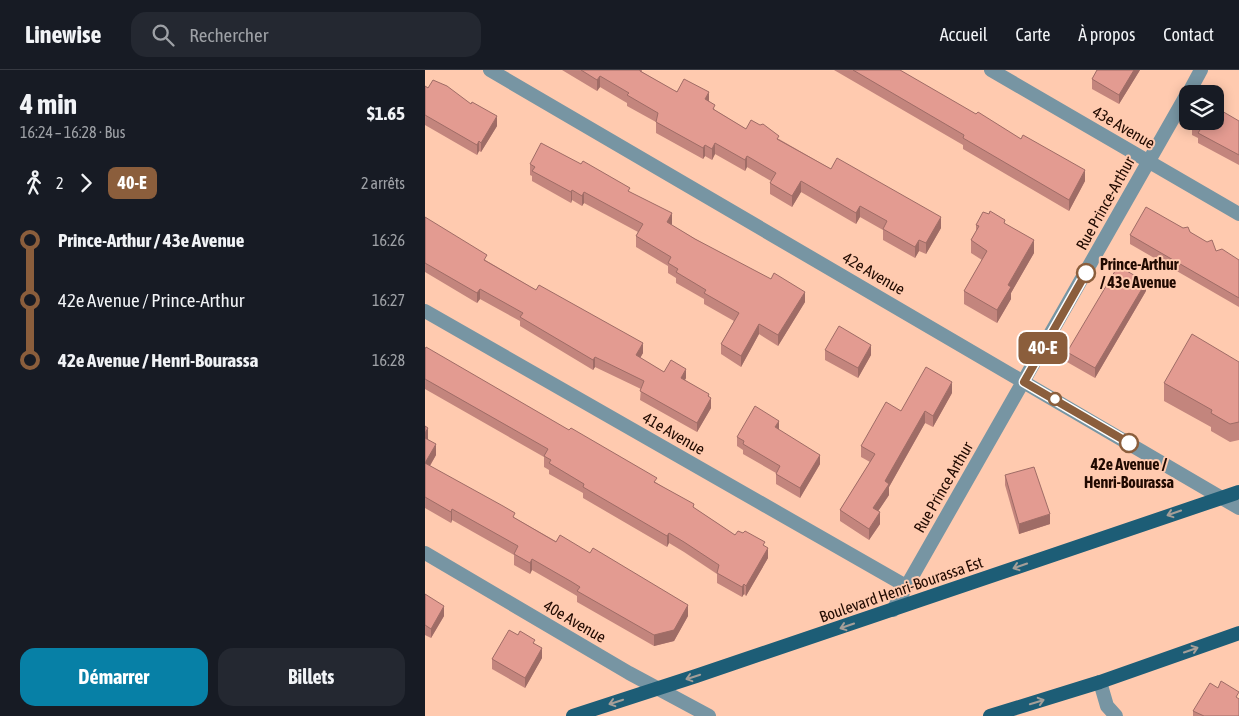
<!DOCTYPE html>
<html lang="fr">
<head>
<meta charset="utf-8">
<style>
	:root { --surface:#171b24; --page:#242831; --text:#f1f3f6; --muted:#9ea1a6; --line:#363941; --accent:#0780a6 }
	body { margin:0; font-family:"Asap Condensed",sans-serif; background:var(--page); color:var(--text); height:100vh; display:flex; flex-direction:column; font-size:19px; white-space:nowrap }
	* { box-sizing:border-box; margin:0 }
	p { font-size:16px; color:var(--muted) }
	.icon { flex:none; width:28px; height:28px; fill:none; stroke:currentColor; stroke-width:2; stroke-linecap:round; stroke-linejoin:round }
	.map { position:relative; flex:1; overflow:hidden }
	.sheet { display:flex; flex-direction:column; background:var(--surface); width:425px }
	.sheet>* { flex:none }
	.badge { padding:0 10px; border-radius:8px; font-size:18px; line-height:32px }
	.controls { position:absolute; left:754px; top:15px; display:grid; gap:10px }
	.controls a { display:grid; place-items:center; width:45px; height:45px; border-radius:10px; background:var(--surface); box-shadow:0 2px 12px #0003; font-size:25px }
	.map>.badge { position:absolute; translate:-50% -50%; box-shadow:0 0 0 2px #fff }
	.legs { display:flex; align-items:center; gap:8px; height:55px; padding:0 20px; font-size:16px }
	.legs p { margin-inline-start:auto }
	.summary { display:flex; align-items:center; justify-content:space-between; height:85px; padding:0 20px }
	h1 { font-size:28px; font-weight:700; line-height:38px }
	.action { display:flex; gap:10px; margin-top:auto; padding:10px 20px }
	.action a { flex:1; height:58px; border-radius:15px; background:var(--accent); color:#fff; font-size:20px; font-weight:700; line-height:58px; text-align:center }
	.action a+a { background:var(--page); color:var(--text) }
	ul { padding:0 20px; list-style:none }
	li { display:flex; align-items:center; gap:18px; height:60px; font-size:19px }
	li i { display:grid; place-items:center; width:8px; height:100%; margin:0 6px; background:currentColor }
	li i::after { content:''; width:12px; height:12px; margin:-6px; border:4px solid; border-radius:50%; background:var(--surface) }
	li p { margin-inline-start:auto }
	li:first-child i { background:linear-gradient(#0000 50%,currentColor 0) }
	li:last-child i { background:linear-gradient(currentColor 50%,#0000 0) }
	header { display:flex; align-items:center; gap:30px; box-sizing:border-box; height:70px; padding:0 25px; background:var(--surface); border-bottom:1px solid var(--line) }
	header strong { font-size:24px }
	nav { display:flex; gap:28px; margin-inline-start:auto; font-size:18px }
	.search { width:350px; height:45px; background:var(--page); display:flex; align-items:center; gap:12px; box-sizing:border-box; padding:0 18px; border-radius:15px; color:var(--muted); font-size:19px }
	main { display:flex; flex:1; min-height:0 }
	.map>svg:first-child { display:block }
	.lines { fill:none; stroke-linecap:round; stroke-linejoin:round }
	.minor { stroke:#7795a3; stroke-width:14 }
	.primary { stroke:#1d5d76; stroke-width:14 }
	.wall { fill:#c3857d }
	.shaded-wall { fill:#9f6c66 }
	.building { fill:#e39b91; stroke:#9f6c66 }
	.oneway { stroke:#a59e98 }
	.line-1-casing { stroke:#fff; stroke-width:11 }
	.line-1 { stroke:#8b5e3c; stroke-width:8 }
	.stop-1-dot { fill:#fff; stroke:#8b5e3c; stroke-width:2.5 }
	.labels { text-anchor:middle; stroke-width:4; stroke-linejoin:round; paint-order:stroke }
	.street-label { font-size:16px; fill:#210a01; stroke:#ffcaaf }
	.stop-label { font-size:16px; font-weight:bold; fill:#210a01; stroke:#ffcaaf; text-anchor:start }
</style>
</head>
<body>
<header>
<strong>Linewise</strong>
<div class="search"><svg class="icon" aria-label="search" viewBox="0 0 24 24"><circle cx="10" cy="10" r="6"/><path d="M15 15l6 6"/></svg>Rechercher</div>
<nav><a>Accueil</a><a>Carte</a><a>À propos</a><a>Contact</a></nav>
</header>
<main>
<section class="sheet">
<div class="summary"><div><h1>4 min</h1><p>16:24 – 16:28 · Bus</p></div><b>$1.65</b></div>
<div class="legs"><svg class="icon" aria-label="walk" viewBox="0 0 24 24"><circle cx="13" cy="4" r="2"/><path d="M13 8l-2 6 4 7M11 14l-3 7M7 12l3-4h3l4 4"/></svg>2<svg class="icon" aria-label="forward" viewBox="0 0 24 24"><path d="M9 5l7 7-7 7"/></svg><b class="badge" style="background:#8b5e3c;color:#fff">40-E</b><p>2 arrêts</p></div>
<ul>
<li><i style="color:#8b5e3c"></i><b>Prince-Arthur / 43e Avenue</b><p>16:26</p></li>
<li><i style="color:#8b5e3c"></i><span>42e Avenue / Prince-Arthur</span><p>16:27</p></li>
<li><i style="color:#8b5e3c"></i><b>42e Avenue / Henri-Bourassa</b><p>16:28</p></li>
</ul>
<div class="action"><a>Démarrer</a><a>Billets</a></div>
</section>
<div class="map">
<svg width="814" height="646" viewBox="0 0 814 646">
	<rect width="100%" height="100%" fill="#ffcaaf"/>
	<g class="lines">
		<path class="minor" d="M65 0 814 438
			M566 0 814 144
			M763 24 776 0
			M0 241 481 516
			M0 483 204 603 284 646
			M468 540 762 24
			M675 612 682 636 691 646"/>
		<path class="primary" d="M148 646 271 606 814 422
			M565 646 675 612 814 563"/>
	</g>
	<path class="wall" d="M137 0H217V2L248 20 284 31 290 40 321 59 354 69 406 99 516 158 501 184 494 181 490 188 458 170V160L435 147 431 154 376 122 367 137 345 124V113L346 111 322 97 320 101 290 84 287 90 280 86 278 89 231 63V52L202 36V33L175 17 172 21Z
		M409 0H475L660 111 644 141 538 79V75Z
		M672 0H715L694 34 667 19V9Z
		M0 16 72 56 56 82 54 81 52 85 0 55Z
		M814 51V95L773 73V68L767 65V55Z
		M105 94 205 122 247 154 246 155 380 232 353 276 334 264 316 297 296 284V274L309 251 279 234V229L251 213V208L243 203V196L211 177V166L213 162 159 133 157 136 147 130 146 133 107 111V106L105 105Z
		M0 147 62 191 218 283 215 288 239 302 261 308 260 310 284 327 286 338 272 362 215 330 216 319 170 297 168 300 95 256V251L55 229 52 233 0 202Z
		M580 154 609 183 586 223V229L572 253 539 234V221L557 190 546 183V170L551 161V155Z
		M765 162 791 181 814 190V237L705 174V165Z
		M721 221 670 308 642 292V282Z
		M0 279 232 413 310 465 340 476 343 488 321 526 319 524 317 527 292 513V504L259 482 244 473 242 477 158 428V423L124 404V400L119 397V387L0 319Z
		M400 280 446 285 433 308 400 290Z
		M814 292V370L805 372 786 361V357L739 331V313Z
		M527 323 508 357 500 353 464 417V425L453 441 455 454 444 470 415 451V440L445 392 436 387V376L476 341Z
		M0 356 3 369 11 385 5 396 90 448 263 546 249 571 229 576 152 532V526L147 523 107 500 105 504 89 495V485L27 450 26 453 0 438Z
		M354 360 395 394 375 428 351 414V403L318 384V380L312 376V367Z
		M580 405 625 454 594 464 580 415Z
		M0 524 19 546 6 568 0 565Z
		M93 565 110 574 117 588 100 618 67 599V589Z
		M793 618 814 646H768V641Z"/>
	<path class="shaded-wall" d="M709 0H715L694 34V25Z
		M175 6V17L172 21V10Z
		M284 22V33L280 29Z
		M72 46V56L56 82V73Z
		M54 71V81L52 85V75Z
		M290 73V84L287 90V79Z
		M280 75V86L278 89V78Z
		M322 86V97L320 101V90Z
		M660 100V111L644 141V130Z
		M376 111V122L367 137V126Z
		M147 120V130L146 133V122Z
		M159 122V133L157 136V126Z
		M435 136V147L431 154V143Z
		M247 143V154L242 163V152Z
		M516 147V158L501 184V173Z
		M494 170V181L490 188V177Z
		M609 170V183L586 223V229L572 253V240L583 215Z
		M721 212V221L670 308V298Z
		M55 219V229L52 233V223Z
		M380 222V232L353 276V265Z
		M334 254V264L316 297V286Z
		M218 273V283L211 295V285Z
		M446 275V285L433 308V298Z
		M170 287V297L168 300V290Z
		M261 299V308L256 317V308Z
		M527 312V323L508 357V346Z
		M284 324V331L286 328V338L272 362V353Z
		M500 341V353L464 417V425L448 449V438L460 411Z
		M354 351V360L350 357Z
		M3 358V369L0 374V363Z
		M11 374V385L0 404V393Z
		M395 385V394L375 428V418Z
		M27 439V450L26 453V442Z
		M455 442V454L444 470V459Z
		M625 444V454L594 464V454Z
		M244 463V473L242 477V466Z
		M343 478V488L321 526V516Z
		M107 489V500L105 504V493Z
		M319 514V524L317 527V517Z
		M263 535V546L249 571 229 576V565Z
		M19 536V546L6 568V559Z
		M117 578V588L100 618V608Z"/>
	<path class="building" d="M156 0H215V1L252 22 259 9 284 22 280 29 290 35 288 39 321 59 326 50 335 55 338 54 354 66 352 69 406 99 412 88 516 147 501 173 494 170 490 177 458 159 462 151 435 136 431 143 376 111 367 126 345 113 351 103 322 86 320 90 290 73 287 79 280 75 278 78 231 52 233 43 202 25 204 23 175 6 172 10Z
		M428 0H475L551 44 553 42 596 69 598 65 660 100 644 130 538 68 539 65Z
		M672 0H709L694 25 667 9Z
		M8 10 22 16 46 34 47 32 72 46 56 73 54 71 52 75 0 45V16L3 18Z
		M790 37 814 51V85L773 63 775 60 767 55 769 51H790Z
		M116 73 156 94 158 91 205 118 203 121 247 143 242 152 270 169 346 209 349 203 380 222 353 265 334 254 316 286 296 274 314 243 279 223 281 220 251 202 253 199 243 193 246 187 211 166 218 154 159 122 157 126 147 120 146 122 107 101 110 97 105 94Z
		M721 137 758 158 763 157 765 162 782 172 787 170 791 181 797 179 814 190V228L705 165Z
		M565 141 580 150 579 153 609 170 583 215 586 217 572 240 539 221 562 181 546 170 554 156 551 155 558 142 564 144Z
		M0 147 62 185 59 190 111 220 114 215 218 273 211 285 239 302 246 290 261 299 256 308 284 324 283 326 286 328 272 353 215 321 219 311 170 287 168 290 95 247 98 243 55 219 52 223 0 193Z
		M693 196 721 212 670 298 642 282Z
		M414 256 446 275 433 298 400 280Z
		M767 264 814 292V352L805 354 786 343 787 340 739 313Z
		M1 277 144 360 146 358 232 408 229 412 269 434 268 437 310 465 313 461 318 463 320 461 340 472 338 475 343 478 321 516 319 514 317 517 292 503 294 495 259 472 244 463 242 466 158 417 159 414 124 393 126 390 119 386 123 379 0 309V279Z
		M501 297 527 312 508 346 500 341 460 411 464 414 448 438 455 442 444 459 415 440 450 384 436 376 461 332 476 341Z
		M330 336 354 351 350 357 395 385 375 418 351 404 355 396 318 374 319 371 312 367Z
		M0 356 3 358 0 363Z
		M0 368 11 374 0 393 78 436 90 443 88 447 131 472 135 465 165 483 168 478 263 535 249 560 229 565 152 521 155 517 147 512 107 489 105 493 89 484 93 476 27 439 26 442 0 427Z
		M609 397 625 444 594 454 580 405Z
		M0 524 19 536 6 559 0 555Z
		M84 560 93 565 95 561 110 570 108 573 117 578 100 608 67 589Z
		M796 611 814 622 811 627 814 629V646H779L768 641 785 613 793 618Z"/>
	<defs><path id="oneway-shaft" d="M-6 0H5M1.5-3L5.5 0L1.5 3" fill="none" stroke-width="1.6" stroke-linecap="round" stroke-linejoin="round" transform="scale(1.25)"/></defs>
	<g class="oneway">
		<use href="#oneway-shaft" transform="translate(749 443) rotate(161)"/>
		<use href="#oneway-shaft" transform="translate(595 496) rotate(161)"/>
		<use href="#oneway-shaft" transform="translate(422 556) rotate(161)"/>
		<use href="#oneway-shaft" transform="translate(766 580) rotate(-19)"/>
		<use href="#oneway-shaft" transform="translate(268 607) rotate(162)"/>
		<use href="#oneway-shaft" transform="translate(191 632) rotate(162)"/>
		<use href="#oneway-shaft" transform="translate(612 632) rotate(-17)"/>
	</g>
	<g class="lines">
		<defs>
			<path id="line-1" d="M661 203 599 312 704 373"/>
		</defs>
		<use href="#line-1" class="line-1-casing"/>
		<use href="#line-1" class="line-1"/>
	</g>
	<g class="stop-1-dot">
		<circle cx="661" cy="203" r="9"/>
		<circle cx="630" cy="329" r="6"/>
		<circle cx="704" cy="373" r="9"/>
	</g>
	<g class="labels">
		<g class="street-label">
			<text transform="translate(699 57) rotate(30)" y="6">43e Avenue</text>
			<text transform="translate(680 133) rotate(-61)" y="6">Rue Prince-Arthur</text>
			<text transform="translate(449 203) rotate(30)" y="6">42e Avenue</text>
			<text transform="translate(249 363) rotate(30)" y="6">41e Avenue</text>
			<text transform="translate(518 417) rotate(-60)" y="6">Rue Prince Arthur</text>
			<text transform="translate(476 519) rotate(-19)" y="6">Boulevard Henri-Bourassa Est</text>
			<text transform="translate(150 551) rotate(30)" y="6">40e Avenue</text>
		</g>
		<g class="stop-label">
			<text x="675" y="200">Prince-Arthur<tspan x="675" dy="18">/ 43e Avenue</tspan></text>
			<text x="704" y="400" text-anchor="middle">42e Avenue /<tspan x="704" dy="18">Henri-Bourassa</tspan></text>
		</g>
	</g>
</svg>
<div class="controls">
<a><svg class="icon" aria-label="layers" viewBox="0 0 24 24"><path d="M12 4l9 5-9 5-9-5zM3 14l9 5 9-5"/></svg></a>
</div>
<b class="badge" style="left:618px;top:278px;background:#8b5e3c;color:#fff">40-E</b>
</div>
</main>
</body>
</html>
